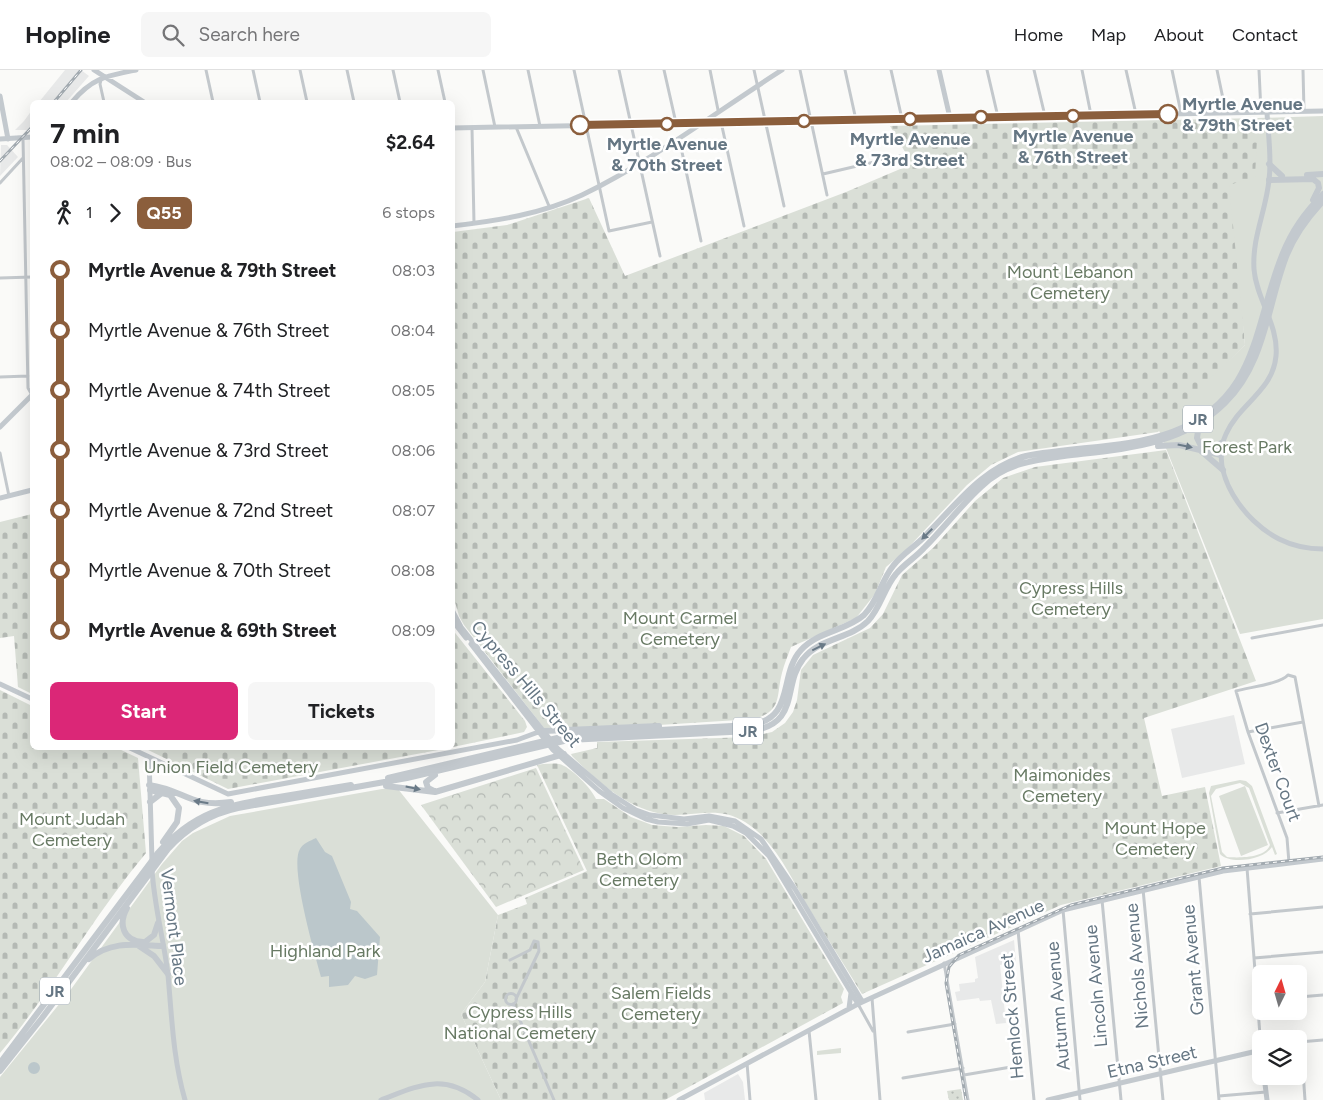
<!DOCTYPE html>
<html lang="en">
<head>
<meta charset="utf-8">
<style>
	:root { --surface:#fff; --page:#f6f6f6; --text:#202124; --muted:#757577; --line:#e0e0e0; --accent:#db2777 }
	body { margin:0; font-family:Figtree,sans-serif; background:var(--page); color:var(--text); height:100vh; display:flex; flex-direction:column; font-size:19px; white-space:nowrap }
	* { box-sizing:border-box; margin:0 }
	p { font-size:16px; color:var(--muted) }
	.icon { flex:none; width:28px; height:28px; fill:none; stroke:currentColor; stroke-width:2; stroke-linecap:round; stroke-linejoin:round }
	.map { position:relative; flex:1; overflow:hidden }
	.drawer { position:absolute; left:30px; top:30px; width:425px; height:650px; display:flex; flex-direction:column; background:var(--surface); border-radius:8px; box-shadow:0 5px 20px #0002 }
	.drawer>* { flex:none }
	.badge { padding:0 10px; border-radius:8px; font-size:18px; line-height:32px }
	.needle { width:32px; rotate:5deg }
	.tools { position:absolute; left:1252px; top:895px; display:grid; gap:10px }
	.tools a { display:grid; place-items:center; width:55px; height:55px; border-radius:8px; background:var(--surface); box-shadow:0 5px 20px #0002; font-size:25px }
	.map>.badge { position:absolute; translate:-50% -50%; box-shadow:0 0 0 2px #fff }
	.legs { display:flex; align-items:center; gap:8px; height:55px; padding:0 20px; font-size:16px }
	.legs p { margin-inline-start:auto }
	.summary { display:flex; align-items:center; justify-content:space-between; height:85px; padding:0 20px }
	h1 { font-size:28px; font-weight:700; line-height:38px }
	.cta { display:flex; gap:10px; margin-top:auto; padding:10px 20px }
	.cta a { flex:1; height:58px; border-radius:8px; background:var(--accent); color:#fff; font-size:20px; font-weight:700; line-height:58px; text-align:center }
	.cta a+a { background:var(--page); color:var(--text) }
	ul { padding:0 20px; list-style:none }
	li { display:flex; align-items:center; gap:18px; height:60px; font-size:19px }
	li i { display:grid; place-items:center; width:8px; height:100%; margin:0 6px; background:currentColor }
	li i::after { content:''; width:12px; height:12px; margin:-6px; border:4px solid; border-radius:50%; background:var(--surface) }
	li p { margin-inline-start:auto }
	li:first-child i { background:linear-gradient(#0000 50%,currentColor 0) }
	li:last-child i { background:linear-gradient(currentColor 50%,#0000 0) }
	header { display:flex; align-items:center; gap:30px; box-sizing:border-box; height:70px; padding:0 25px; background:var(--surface); border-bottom:1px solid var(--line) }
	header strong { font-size:24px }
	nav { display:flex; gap:28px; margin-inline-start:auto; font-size:18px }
	.search { width:350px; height:45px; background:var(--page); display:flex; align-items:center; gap:12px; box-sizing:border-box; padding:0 18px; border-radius:8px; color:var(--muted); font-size:19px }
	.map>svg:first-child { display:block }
	.built { fill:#e8e9e9 }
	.grass { fill:url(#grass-dots) }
	.forest { fill:url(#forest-crowns) }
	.cemetery { fill:url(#cemetery-stones) }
	.park { fill:#dadfd7; fill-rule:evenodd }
	.water { fill:#bbc7cb }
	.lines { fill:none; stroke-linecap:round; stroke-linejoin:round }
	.street { stroke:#c3c8cc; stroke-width:3 }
	.secondary { stroke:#c3c9ce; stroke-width:5 }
	.primary { stroke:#c3c9ce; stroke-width:5 }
	.highway { stroke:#c3c9ce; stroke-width:6 }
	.rail-casing { stroke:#a2aab0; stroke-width:3 }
	.rail { stroke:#fff; stroke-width:1; stroke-dasharray:4; stroke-linecap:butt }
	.oneway { fill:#6a7a87 }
	.line-1-casing { stroke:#fff; stroke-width:11 }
	.line-1 { stroke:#8b5e3c; stroke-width:8 }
	.stop-1-dot { fill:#fff; stroke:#8b5e3c; stroke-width:2.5 }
	.labels { text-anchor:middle; stroke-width:5; stroke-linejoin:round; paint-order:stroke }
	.shield { fill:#fff; stroke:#939fa8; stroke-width:1 }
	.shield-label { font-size:16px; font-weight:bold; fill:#657683 }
	.stop-label { font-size:18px; font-weight:bold; fill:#657683; stroke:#fff }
	.park-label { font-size:18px; fill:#687a64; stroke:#fff }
	.street-label { font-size:18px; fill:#657683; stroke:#fff }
</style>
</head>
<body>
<header>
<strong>Hopline</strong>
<div class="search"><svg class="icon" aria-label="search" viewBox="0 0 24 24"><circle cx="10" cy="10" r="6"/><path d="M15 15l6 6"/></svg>Search here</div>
<nav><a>Home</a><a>Map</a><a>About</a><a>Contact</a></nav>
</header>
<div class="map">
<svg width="1323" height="1030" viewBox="0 0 1323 1030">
	<defs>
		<pattern id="grass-dots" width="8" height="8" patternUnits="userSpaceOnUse" patternTransform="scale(1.25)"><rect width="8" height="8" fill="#dadfd7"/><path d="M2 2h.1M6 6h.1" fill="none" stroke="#b4b9b4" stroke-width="1.8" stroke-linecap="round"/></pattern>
		<pattern id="forest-crowns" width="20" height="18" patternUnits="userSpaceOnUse" patternTransform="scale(1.25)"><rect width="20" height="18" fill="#dadfd7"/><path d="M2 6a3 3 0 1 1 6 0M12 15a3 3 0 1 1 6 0" fill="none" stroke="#b4b9b4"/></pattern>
		<pattern id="cemetery-stones" width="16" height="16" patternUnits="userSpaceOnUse" patternTransform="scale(1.25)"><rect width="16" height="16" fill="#dadfd7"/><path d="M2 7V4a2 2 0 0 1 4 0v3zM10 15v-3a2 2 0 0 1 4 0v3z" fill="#b4b9b4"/></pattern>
	</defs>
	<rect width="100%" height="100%" fill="#fafaf8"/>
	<path class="built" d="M65 0H81L89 6 66 32H39Z
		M32 40V60H15L24 51Z
		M1 75H7L18 87 0 106Z
		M1234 645 1245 694 1182 708 1171 659Z
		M1014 870 1016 892 1000 895 1006 953 996 954 991 930 980 931 979 928 957 931 955 922 960 921 959 914 975 912V909L978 908 975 887Z
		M738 1004 743 1012 745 1030H705L704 1023Z"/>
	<path class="grass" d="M961 1019 963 1030H949L947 1021Z"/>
	<path class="forest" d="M536 698 584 800 496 837 421 735Z"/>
	<path class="cemetery" d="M1260 48 1259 119 1233 126 1245 275 1158 362 1018 382 991 395 967 415 906 480 886 497 875 524 856 548 791 577C788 586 784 594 782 603 776 625 783 641 754 649L659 655 544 658 464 555 459 546 453 525V162L507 155 589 128 625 206 846 122 912 94 890 56Z
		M1166 380 1256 611 1144 648 1162 726 1205 717 1221 796 1061 835 862 924C845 896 827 868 810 840 792 810 776 771 745 752 720 737 701 745 675 745 634 745 599 713 572 686L571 684 597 678V672L750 667 772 662 785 653 793 642 797 630 801 600 813 585 870 558 883 544 902 505 934 477 975 431 1003 408 1035 397Z
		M32 444V624L18 617 14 566 0 568V452Z
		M452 559 525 651 527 657 524 662 453 677Z
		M0 620 32 636V678H117L138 688 146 783C93 846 53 920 0 983Z
		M144 678H449L228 719Z
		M543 694C548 694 554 693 559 694 570 696 592 719 596 729H604L631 747 652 755 677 757 706 755 724 756 744 766 766 789 844 919 841 927 843 933 665 1030H501L461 944 485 912 498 845 527 834 525 828 587 801 537 695Z"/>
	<path class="park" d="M1323 46V549L1240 564 1158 358 1245 275 1229 115 1255 107 1258 48Z
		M1240 710 1246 711 1252 716 1277 784 1275 785 1272 777C1264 790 1230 795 1220 784L1209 723 1211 716ZM1240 713 1249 718 1270 775C1265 788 1240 788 1227 787L1222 782 1211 726 1216 719Z
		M1245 716 1268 775 1241 786 1219 726Z
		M382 719H398L498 845 485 912 461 944 501 1030H0V1007L69 922 162 794 182 771 193 763 230 746Z
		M841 978V983L817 985V981Z"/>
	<path class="water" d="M316 768 325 782 332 786 351 832 350 839 357 841 380 867 377 905 365 909 355 906 348 915 329 917V906L321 907C315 885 289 796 300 779 303 773 310 771 316 768Z
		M28 998a6 6 0 1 1 12 0a6 6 0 1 1-12 0Z"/>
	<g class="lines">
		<path class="street" d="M206 0 213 32
			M253 0 260 32
			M300 0 307 32
			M347 0 354 32
			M393 0 400 32
			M438 0 445 32
			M483 0 495 57
			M528 0 540 56
			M574 0 609 161 652 152
			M619 0 660 186
			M664 0 676 53
			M710 0 718 40
			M754 0 784 136
			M800 0 827 125
			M845 0 856 50
			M891 0 902 49
			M987 0 998 47
			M1034 0 1045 46
			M1082 0 1091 45
			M1126 0 1136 44
			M1172 0 1181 43
			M1217 0 1226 43
			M1259 0 1261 42
			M1303 0 1304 41
			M101 10 100 14 104 32
			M721 52 744 156
			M516 57 549 136
			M472 58 474 153
			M23 68 28 318 32 325
			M679 68 701 171
			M823 104 900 86
			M0 113 23 88
			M0 208 32 207
			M0 307 28 306
			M0 383 9 426
			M1252 568 1323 555
			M1248 662 1303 652
			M1277 743 1323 735
			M1289 793 1287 768 1248 662 1236 621C1250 617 1280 614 1288 605L1295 607 1319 736
			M1247 798 1261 978
			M1199 807 1219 1030
			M1143 819 1163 1030
			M1102 830 1121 1030
			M1063 840 1080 1030
			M1250 844 1323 837
			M1018 860 1034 1030
			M1254 888 1323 882
			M510 890 530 880 534 871 538 872 539 881 516 929
			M944 893 968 1030
			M505.5 929a5.5 5.5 0 1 1 11 0a5.5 5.5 0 1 1-11 0Z
			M1299 927 1323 925
			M872 928 880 1030
			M513 934 554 1030
			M858 934 873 961
			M809 961 816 1030
			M908 962 955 954
			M1299 972 1323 970
			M1301 972 1305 1030
			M747 993 750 1030
			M964 1005 1011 997
			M903 1008 963 998
			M1219 1026 1266 1022"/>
		<path class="secondary" d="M94 0 144 32
			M939 0 950 48
			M0 26 8 69
			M72 32C92 8 106 6 136 0
			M1267 42C1268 64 1272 88 1269 110 1266 141 1252 167 1254 199 1256 229 1279 255 1276 286 1273 321 1239 334 1226 364 1208 403 1245 452 1279 469 1293 476 1308 479 1323 479
			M452 156C496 151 542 144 582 125 652 91 716 42 782 0
			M0 357 32 325
			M0 428 32 420
			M452 540 461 557 557 678 611 724 636 740 650 745 684 749 709 746 735 751 761 769 795 819 862 931
			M452 550 466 568
			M471 574 553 680 599 721 623 738 646 749 658 752 687 754 709 750 733 756 746 763 769 786 858 934
			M0 614 32 629
			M130 678 228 724 517 670 541 661
			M149 687 152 791
			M152 799C154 836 164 870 168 905 172 949 173 988 185 1030
			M849 938 851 923
			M1264 1006 1267 1030
			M381 1030C418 1016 443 1002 478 1030
			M679 1030 858 934 1063 840 1223 801 1323 789
			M1048 1030 1257 981 1261 978V982"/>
		<path class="primary" d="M452 58 1323 41
			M0 69 32 67"/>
		<path class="highway" d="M1269 94 1282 106
			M1307 105 1323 104
			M1269 110 1313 109 1318 113 1319 118 1313 130
			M1206 354 1198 361 1197 368 1201 376 1208 379
			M1158 376 1179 375 1221 385
			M1209 380 1223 372
			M1201 381 1223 400
			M544 661 659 656
			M388 708 570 665 750 655C796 649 778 605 801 580 818 561 846 561 864 545 878 531 881 511 893 496 902 484 916 476 926 465 957 434 982 398 1026 386 1074 376 1126 379 1172 362 1260 329 1253 255 1283 183 1292 160 1306 141 1323 124
			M149 715C185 720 189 738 231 732
			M386 716 435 722 564 684
			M150 720 170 725 179 738 177 752 163 772
			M434 721 428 718 426 712 435 705
			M150 732 163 722
			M127 838C118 854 123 871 143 872
			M145 872 154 865 158 853
			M139 876 154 886 168 904
			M89 889C111 870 137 875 163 876
			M0 993 157 784C193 742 226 735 279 727 303 723 327 719 351 715
			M0 1001 42 948 168 779C187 758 210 744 238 738L407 708 568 670 750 661C801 655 782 615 803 589 819 568 850 569 868 551 881 537 884 518 896 504 904 494 916 487 924 478 944 458 961 435 982 416 1005 394 1033 390 1064 386 1121 379 1181 377 1225 333 1265 294 1267 237 1286 187 1294 166 1308 147 1323 131"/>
		<defs>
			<path id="rail" d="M54 32 81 0
				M0 91 32 57
				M966 1030 946 913 949 897 959 885 1071 835 1223 798 1323 787"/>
		</defs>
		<use href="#rail" class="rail-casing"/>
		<use href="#rail" class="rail"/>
	</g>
	<defs><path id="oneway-solid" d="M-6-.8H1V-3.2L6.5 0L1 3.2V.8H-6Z" transform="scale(1.25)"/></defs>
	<g class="oneway">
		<use href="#oneway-solid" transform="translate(1185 376) rotate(12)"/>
		<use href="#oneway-solid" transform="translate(927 464) rotate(135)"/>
		<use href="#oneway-solid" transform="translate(819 577) rotate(-26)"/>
		<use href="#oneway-solid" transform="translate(413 718) rotate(12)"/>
		<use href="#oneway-solid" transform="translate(201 732) rotate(-170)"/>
	</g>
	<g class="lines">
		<defs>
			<path id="line-1" d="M580 55 1168 44"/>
		</defs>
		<use href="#line-1" class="line-1-casing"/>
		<use href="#line-1" class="line-1"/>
	</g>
	<g class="stop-1-dot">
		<circle cx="1168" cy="44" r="9"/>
		<circle cx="1073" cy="46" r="6"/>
		<circle cx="981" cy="47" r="6"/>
		<circle cx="910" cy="49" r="6"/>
		<circle cx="804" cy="51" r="6"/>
		<circle cx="667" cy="54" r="6"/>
		<circle cx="580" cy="55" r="9"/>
	</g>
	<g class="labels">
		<g class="shield">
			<rect x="1183" y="335.5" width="30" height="27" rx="4"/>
			<rect x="733" y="647.5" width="30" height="27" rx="4"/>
			<rect x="40" y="907.5" width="30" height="27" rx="4"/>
		</g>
		<g class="shield-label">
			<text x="1198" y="355">JR</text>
			<text x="748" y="667">JR</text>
			<text x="55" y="927">JR</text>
		</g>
		<g class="stop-label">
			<text x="1182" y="40" text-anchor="start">Myrtle Avenue<tspan x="1182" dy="21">&amp; 79th Street</tspan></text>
			<text x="1073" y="72">Myrtle Avenue<tspan x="1073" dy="21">&amp; 76th Street</tspan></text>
			<text x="910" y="75">Myrtle Avenue<tspan x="910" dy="21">&amp; 73rd Street</tspan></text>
			<text x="667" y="80">Myrtle Avenue<tspan x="667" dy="21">&amp; 70th Street</tspan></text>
		</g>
		<g class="park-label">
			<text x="1070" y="208">Mount Lebanon<tspan x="1070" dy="21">Cemetery</tspan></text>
			<text x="1247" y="383">Forest Park</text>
			<text x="1071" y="524">Cypress Hills<tspan x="1071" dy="21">Cemetery</tspan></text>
			<text x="680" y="554">Mount Carmel<tspan x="680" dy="21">Cemetery</tspan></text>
			<text x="231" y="703">Union Field Cemetery</text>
			<text x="1062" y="711">Maimonides<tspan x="1062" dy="21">Cemetery</tspan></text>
			<text x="72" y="755">Mount Judah<tspan x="72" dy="21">Cemetery</tspan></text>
			<text x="1155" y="764">Mount Hope<tspan x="1155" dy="21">Cemetery</tspan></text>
			<text x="639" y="795">Beth Olom<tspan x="639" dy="21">Cemetery</tspan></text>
			<text x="325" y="887">Highland Park</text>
			<text x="661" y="929">Salem Fields<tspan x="661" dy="21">Cemetery</tspan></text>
			<text x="520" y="948">Cypress Hills<tspan x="520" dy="21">National Cemetery</tspan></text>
		</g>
		<g class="street-label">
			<text transform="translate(526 614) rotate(50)" y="6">Cypress Hills Street</text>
			<text transform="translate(1278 702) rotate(70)" y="6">Dexter Court</text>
			<text transform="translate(174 857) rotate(83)" y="6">Vermont Place</text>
			<text transform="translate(983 861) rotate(-24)" y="6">Jamaica Avenue</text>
			<text transform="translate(1193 890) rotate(-95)" y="6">Grant Avenue</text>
			<text transform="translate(1137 896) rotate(-95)" y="6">Nichols Avenue</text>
			<text transform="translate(1096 916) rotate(-95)" y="6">Lincoln Avenue</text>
			<text transform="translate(1058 936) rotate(-95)" y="6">Autumn Avenue</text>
			<text transform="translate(1012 946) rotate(-95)" y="6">Hemlock Street</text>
			<text transform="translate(1152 992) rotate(-13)" y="6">Etna Street</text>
		</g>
	</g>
</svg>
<div class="tools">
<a><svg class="needle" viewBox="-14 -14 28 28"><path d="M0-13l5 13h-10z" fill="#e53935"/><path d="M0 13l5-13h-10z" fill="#757577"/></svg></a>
<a><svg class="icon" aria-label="layers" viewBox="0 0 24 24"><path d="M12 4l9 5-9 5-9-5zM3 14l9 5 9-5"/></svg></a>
</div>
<section class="drawer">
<div class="summary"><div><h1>7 min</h1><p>08:02 – 08:09 · Bus</p></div><b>$2.64</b></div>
<div class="legs"><svg class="icon" aria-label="walk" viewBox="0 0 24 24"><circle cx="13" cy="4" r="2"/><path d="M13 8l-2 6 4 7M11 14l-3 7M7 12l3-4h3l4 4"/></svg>1<svg class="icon" aria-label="forward" viewBox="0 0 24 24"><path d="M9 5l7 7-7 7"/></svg><b class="badge" style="background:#8b5e3c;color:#fff">Q55</b><p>6 stops</p></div>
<ul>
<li><i style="color:#8b5e3c"></i><b>Myrtle Avenue &amp; 79th Street</b><p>08:03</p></li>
<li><i style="color:#8b5e3c"></i><span>Myrtle Avenue &amp; 76th Street</span><p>08:04</p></li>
<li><i style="color:#8b5e3c"></i><span>Myrtle Avenue &amp; 74th Street</span><p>08:05</p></li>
<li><i style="color:#8b5e3c"></i><span>Myrtle Avenue &amp; 73rd Street</span><p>08:06</p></li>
<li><i style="color:#8b5e3c"></i><span>Myrtle Avenue &amp; 72nd Street</span><p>08:07</p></li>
<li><i style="color:#8b5e3c"></i><span>Myrtle Avenue &amp; 70th Street</span><p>08:08</p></li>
<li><i style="color:#8b5e3c"></i><b>Myrtle Avenue &amp; 69th Street</b><p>08:09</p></li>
</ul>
<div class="cta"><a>Start</a><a>Tickets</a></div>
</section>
</div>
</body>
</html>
